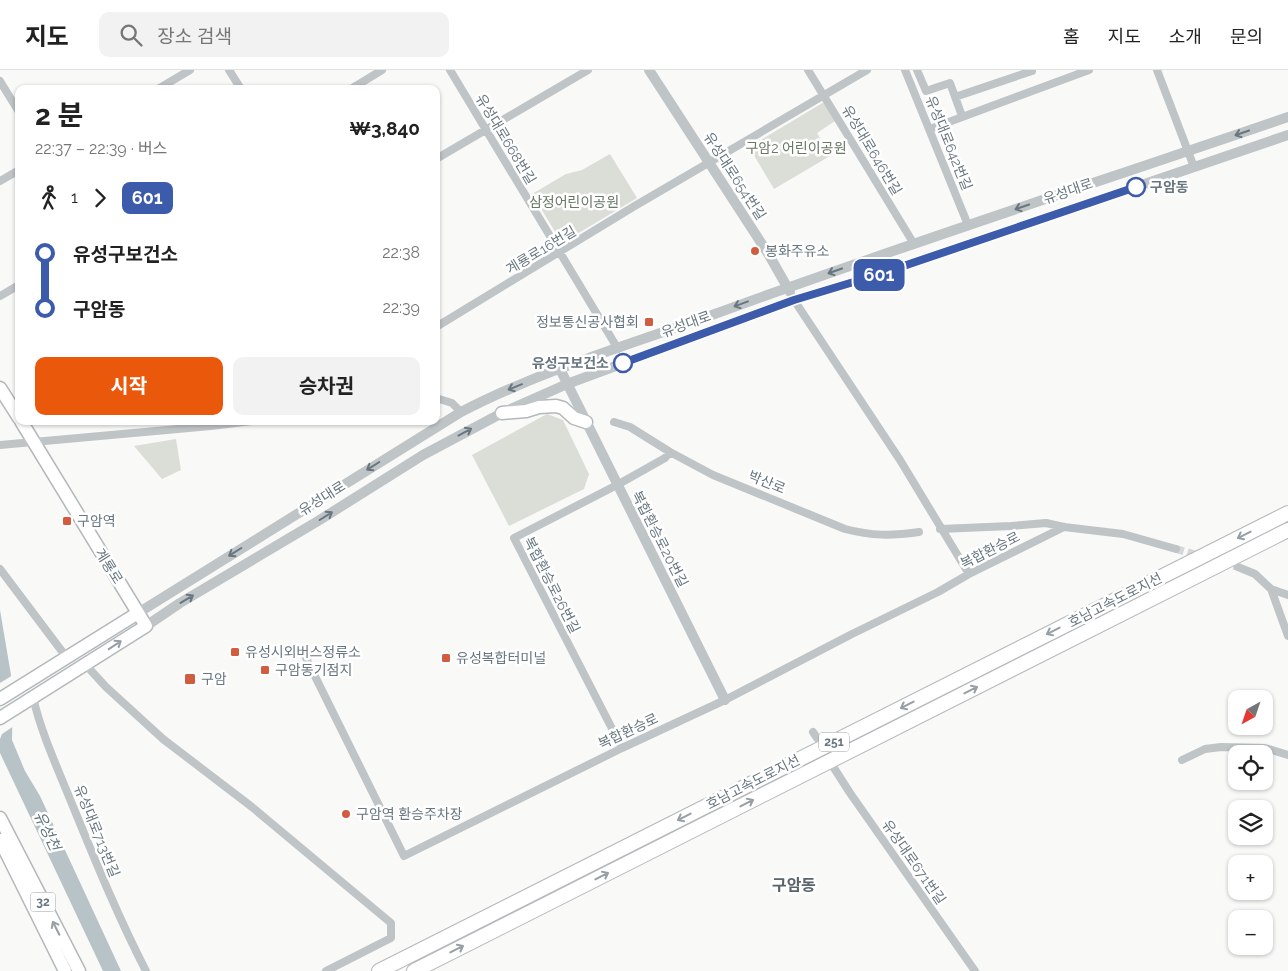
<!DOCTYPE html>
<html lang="ko">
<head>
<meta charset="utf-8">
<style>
	:root { --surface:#fff; --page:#f2f2f2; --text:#222; --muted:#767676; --line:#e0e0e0; --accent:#ea580c }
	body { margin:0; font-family:Raleway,"Noto Sans KR",sans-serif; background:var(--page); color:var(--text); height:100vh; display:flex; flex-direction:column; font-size:19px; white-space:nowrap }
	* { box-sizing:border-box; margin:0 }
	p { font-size:16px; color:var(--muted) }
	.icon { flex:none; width:28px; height:28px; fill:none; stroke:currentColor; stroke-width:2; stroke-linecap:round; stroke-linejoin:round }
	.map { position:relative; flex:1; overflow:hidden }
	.drawer { position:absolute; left:15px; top:15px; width:425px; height:340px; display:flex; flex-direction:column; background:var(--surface); border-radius:10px; box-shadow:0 1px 4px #0004 }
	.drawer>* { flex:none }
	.badge { padding:0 10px; border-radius:8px; font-size:18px; line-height:32px }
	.needle { width:32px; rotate:220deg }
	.buttons { position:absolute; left:1228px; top:620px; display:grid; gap:10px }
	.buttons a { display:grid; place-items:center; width:45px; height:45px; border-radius:10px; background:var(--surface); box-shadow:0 1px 4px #0004; font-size:25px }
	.map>.badge { position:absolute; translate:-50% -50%; box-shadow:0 0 0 2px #fff }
	.legs { display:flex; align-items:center; gap:8px; height:55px; padding:0 20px; font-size:16px }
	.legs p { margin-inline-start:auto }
	.head { display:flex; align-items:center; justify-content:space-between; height:85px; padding:0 20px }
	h1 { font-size:28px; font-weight:700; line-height:38px }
	.button { display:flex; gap:10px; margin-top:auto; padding:10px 20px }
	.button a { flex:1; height:58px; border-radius:10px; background:var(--accent); color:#fff; font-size:20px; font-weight:700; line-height:58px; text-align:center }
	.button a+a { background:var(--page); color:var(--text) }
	ul { padding:0 20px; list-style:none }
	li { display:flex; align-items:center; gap:18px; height:55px; font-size:19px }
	li i { display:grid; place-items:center; width:8px; height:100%; margin:0 6px; background:currentColor }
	li i::after { content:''; width:12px; height:12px; margin:-6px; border:4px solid; border-radius:50%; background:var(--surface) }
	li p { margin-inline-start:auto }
	li:first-child i { background:linear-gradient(#0000 50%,currentColor 0) }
	li:last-child i { background:linear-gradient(currentColor 50%,#0000 0) }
	header { display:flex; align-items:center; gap:30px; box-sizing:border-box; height:70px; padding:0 25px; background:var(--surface); border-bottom:1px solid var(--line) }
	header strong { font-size:24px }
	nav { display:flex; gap:28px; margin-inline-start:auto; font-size:18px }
	.search { width:350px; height:45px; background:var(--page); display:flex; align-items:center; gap:12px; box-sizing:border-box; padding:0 18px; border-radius:10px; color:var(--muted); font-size:19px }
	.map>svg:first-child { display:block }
	.green { fill:#daded7 }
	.water { fill:#b8c3c7 }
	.pier { fill:#f9f9f8 }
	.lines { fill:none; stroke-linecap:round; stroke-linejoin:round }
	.minor-tunnel { stroke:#d4d8da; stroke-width:8; stroke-dasharray:8 4; stroke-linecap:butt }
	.primary-casing { stroke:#b3b8bb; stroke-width:15 }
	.motorway-casing { stroke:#b5b9bc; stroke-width:16 }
	.minor { stroke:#bfc4c7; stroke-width:8 }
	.tertiary { stroke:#bfc4c7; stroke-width:10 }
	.primary { stroke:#fff; stroke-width:12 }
	.motorway { stroke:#fff; stroke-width:14 }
	.oneway { stroke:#67767f }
	.oneway2 { stroke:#959fa5 }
	.line-1-casing { stroke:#fff; stroke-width:11 }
	.line-1 { stroke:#3d5bab; stroke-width:8 }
	.stop-1-dot { fill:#fff; stroke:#3d5bab; stroke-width:2.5 }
	.poi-dot { fill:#d15c40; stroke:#fff; stroke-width:2 }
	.labels { text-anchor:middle; stroke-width:5; stroke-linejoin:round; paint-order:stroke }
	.shield { fill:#fff; stroke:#959fa5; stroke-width:1 }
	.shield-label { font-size:12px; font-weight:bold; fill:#67767f }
	.street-label { font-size:14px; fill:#67767f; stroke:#fff }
	.park-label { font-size:14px; fill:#6a7866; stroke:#fff }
	.stop-label { font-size:14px; font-weight:bold; fill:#67767f; stroke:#fff; text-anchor:start }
	.poi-label { font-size:14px; fill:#67767f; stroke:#fff; text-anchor:start }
	.water-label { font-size:15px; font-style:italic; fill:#627479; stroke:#fff }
	.quarter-label { font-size:16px; font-weight:bold; fill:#59646b; stroke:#fff }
</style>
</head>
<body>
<header>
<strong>지도</strong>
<div class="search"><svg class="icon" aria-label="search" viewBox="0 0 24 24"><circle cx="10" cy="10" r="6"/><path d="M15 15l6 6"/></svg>장소 검색</div>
<nav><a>홈</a><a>지도</a><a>소개</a><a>문의</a></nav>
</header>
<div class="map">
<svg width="1288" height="901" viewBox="0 0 1288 901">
	<rect width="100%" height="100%" fill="#f9f9f8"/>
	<path class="green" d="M824 32 835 51 817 63 830 86 774 119 749 77Z
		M610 84 637 128 562 173 532 124 566 104 582 100Z
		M547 344 563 350 589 404 584 419 509 456 472 385Z
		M176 369 181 400 162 409 134 376Z"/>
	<path class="water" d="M0 540 13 617 12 670 25 701 40 726 121 901H103L0 683Z"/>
	<path class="pier" d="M13 605 15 617 14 656 2 664 0 669V613Z"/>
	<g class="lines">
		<path class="minor-tunnel" d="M1176 479 1238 497"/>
		<defs>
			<path id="primary" d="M0 318 19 348
				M502 343 526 341 539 337 556 336 563 338 574 348 586 352
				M0 629 138 543
				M0 648 146 556 21 351
				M0 748 79 901
				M0 770 65 901"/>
			<path id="motorway" d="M379 901 1288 443
				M414 901 1288 460"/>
		</defs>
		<use href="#primary" class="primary-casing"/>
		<use href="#motorway" class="motorway-casing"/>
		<path class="minor" d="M229 0 241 19
			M450 0 618 279
			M808 0 914 174
			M905 0 968 155
			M917 0 926 21 950 13 962 46
			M1157 0 1194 97
			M0 11 19 42
			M158 19 190 0
			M351 19 382 0
			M955 27 1032 1
			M930 59 1089 0
			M436 89 588 0
			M0 111 19 100
			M0 226 19 215
			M794 230 900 390 969 504
			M436 257 633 137 867 0
			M436 328 452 333 461 342
			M614 352 630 357 670 382 713 405 845 459C872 466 891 466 919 462
			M0 375 211 356 252 351
			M940 459 1011 456 1046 453 1064 457 1123 464 1176 479
			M1238 497 1255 504 1271 519 1288 566
			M0 499 67 588
			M1271 519 1288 525
			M304 584 404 786 622 678 725 630 852 564 938 522 969 504 1064 457
			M85 594 106 617 163 669 252 737 391 853V868L326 901
			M33 627C41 663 58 699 72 734 95 790 118 847 146 901
			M813 662 817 668
			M622 678 514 468 617 415 665 388 670 382
			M1182 690 1205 679 1221 677 1265 678 1288 685
			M834 698 850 723 975 901"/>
		<path class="tertiary" d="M649 0 769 185 790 222
			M560 299 725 630
			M138 543 461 342C540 301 628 275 712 245 903 175 1096 113 1288 47
			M146 556 180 533 318 451 423 385 502 343 567 314 794 230 880 204 1288 65"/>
		<use href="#primary" class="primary"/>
		<use href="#motorway" class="motorway"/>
	</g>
	<defs><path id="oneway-shaft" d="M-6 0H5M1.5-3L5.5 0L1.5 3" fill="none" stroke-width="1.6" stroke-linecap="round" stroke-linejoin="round" transform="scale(1.25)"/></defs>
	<g class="oneway">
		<use href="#oneway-shaft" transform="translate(1242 63) rotate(161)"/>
		<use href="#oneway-shaft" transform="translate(1022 137) rotate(161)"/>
		<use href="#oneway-shaft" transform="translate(835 201) rotate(161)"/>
		<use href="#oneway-shaft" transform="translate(741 234) rotate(160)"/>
		<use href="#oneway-shaft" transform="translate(515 317) rotate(158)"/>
		<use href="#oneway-shaft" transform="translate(465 362) rotate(-28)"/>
		<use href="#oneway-shaft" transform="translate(373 396) rotate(148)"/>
		<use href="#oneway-shaft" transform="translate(326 446) rotate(-32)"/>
		<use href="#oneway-shaft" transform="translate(235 482) rotate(148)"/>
		<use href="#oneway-shaft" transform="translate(187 529) rotate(-31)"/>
	</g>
	<g class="oneway2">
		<use href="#oneway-shaft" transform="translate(1244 465) rotate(153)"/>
		<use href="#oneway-shaft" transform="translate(1053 561) rotate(153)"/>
		<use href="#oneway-shaft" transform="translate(115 575) rotate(-33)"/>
		<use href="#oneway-shaft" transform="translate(971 620) rotate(-27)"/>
		<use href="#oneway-shaft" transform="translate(907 635) rotate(153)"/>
		<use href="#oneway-shaft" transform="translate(747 733) rotate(-27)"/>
		<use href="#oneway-shaft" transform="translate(684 747) rotate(153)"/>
		<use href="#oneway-shaft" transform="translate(602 806) rotate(-27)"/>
		<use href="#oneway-shaft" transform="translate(56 858) rotate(-117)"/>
		<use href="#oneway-shaft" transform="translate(457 879) rotate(-27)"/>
	</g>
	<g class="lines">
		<defs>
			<path id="line-1" d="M623 293 794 230 880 204 1136 117"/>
		</defs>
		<use href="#line-1" class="line-1-casing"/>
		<use href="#line-1" class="line-1"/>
	</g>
	<g class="stop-1-dot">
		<circle cx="1136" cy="117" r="9"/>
		<circle cx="623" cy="293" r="9"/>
	</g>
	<g class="poi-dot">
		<circle cx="755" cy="181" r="5"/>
		<rect x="644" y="247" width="10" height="10" rx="2.5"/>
		<rect x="62" y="446" width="10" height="10" rx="2.5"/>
		<rect x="230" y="577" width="10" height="10" rx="2.5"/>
		<rect x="441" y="583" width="10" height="10" rx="2.5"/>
		<rect x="260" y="595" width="10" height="10" rx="2.5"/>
		<rect x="184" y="603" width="12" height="12" rx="2.5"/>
		<circle cx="346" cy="744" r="5"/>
	</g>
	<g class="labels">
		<g class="shield">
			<rect x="819" y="662.5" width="30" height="19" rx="4"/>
			<rect x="30.5" y="822.5" width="25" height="19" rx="4"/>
		</g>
		<g class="shield-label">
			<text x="834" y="676">251</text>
			<text x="43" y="836">32</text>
		</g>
		<g class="street-label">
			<text transform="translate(506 69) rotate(59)" y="5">유성대로668번길</text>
			<text transform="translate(949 73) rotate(68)" y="5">유성대로642번길</text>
			<text transform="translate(872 80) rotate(59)" y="5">유성대로646번길</text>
			<text transform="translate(735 106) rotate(57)" y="5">유성대로654번길</text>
			<text transform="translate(1068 121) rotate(-19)" y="5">유성대로</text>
			<text transform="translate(541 180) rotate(-31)" y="5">계룡로16번길</text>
			<text transform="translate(686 254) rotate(-20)" y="5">유성대로</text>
			<text transform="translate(767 412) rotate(22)" y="5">박산로</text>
			<text transform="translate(322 428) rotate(-32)" y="5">유성대로</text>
			<text transform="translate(660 469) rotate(63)" y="5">복합환승로20번길</text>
			<text transform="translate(990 480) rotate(-27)" y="5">복합환승로</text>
			<text transform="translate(109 496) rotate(58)" y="5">계룡로</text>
			<text transform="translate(552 515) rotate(63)" y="5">복합환승로26번길</text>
			<text transform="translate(1115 530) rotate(-27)" y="5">호남고속도로지선</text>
			<text transform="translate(628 661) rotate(-25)" y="5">복합환승로</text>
			<text transform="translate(753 712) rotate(-27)" y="5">호남고속도로지선</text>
			<text transform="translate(97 761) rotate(68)" y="5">유성대로713번길</text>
			<text transform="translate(914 792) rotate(55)" y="5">유성대로671번길</text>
		</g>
		<g class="park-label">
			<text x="796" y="83">구암2 어린이공원</text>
			<text x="574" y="137">삼정어린이공원</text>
		</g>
		<g class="stop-label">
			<text x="1150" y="122">구암동</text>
			<text x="609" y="298" text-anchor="end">유성구보건소</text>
		</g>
		<g class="poi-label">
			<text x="765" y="186">봉화주유소</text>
			<text x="639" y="257" text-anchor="end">정보통신공사협회</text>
			<text x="77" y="456">구암역</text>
			<text x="245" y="587">유성시외버스정류소</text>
			<text x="456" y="593">유성복합터미널</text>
			<text x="275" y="605">구암동기점지</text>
			<text x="201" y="614">구암</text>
			<text x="356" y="749">구암역 환승주차장</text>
		</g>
		<g class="water-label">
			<text transform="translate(47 761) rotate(65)" y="5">유성천</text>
		</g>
		<g class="quarter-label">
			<text x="794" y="821">구암동</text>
		</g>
	</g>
</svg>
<div class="buttons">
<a><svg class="needle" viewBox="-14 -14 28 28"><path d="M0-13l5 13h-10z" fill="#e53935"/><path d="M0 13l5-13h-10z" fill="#767676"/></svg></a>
<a><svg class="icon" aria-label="locate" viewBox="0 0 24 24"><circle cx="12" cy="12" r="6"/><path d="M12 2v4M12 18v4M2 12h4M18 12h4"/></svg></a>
<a><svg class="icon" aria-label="layers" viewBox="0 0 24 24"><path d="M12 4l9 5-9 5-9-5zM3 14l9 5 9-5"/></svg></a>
<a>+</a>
<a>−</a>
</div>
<b class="badge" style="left:879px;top:205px;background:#3d5bab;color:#fff">601</b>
<section class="drawer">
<div class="head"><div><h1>2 분</h1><p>22:37 – 22:39 · 버스</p></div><b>₩3,840</b></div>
<div class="legs"><svg class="icon" aria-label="walk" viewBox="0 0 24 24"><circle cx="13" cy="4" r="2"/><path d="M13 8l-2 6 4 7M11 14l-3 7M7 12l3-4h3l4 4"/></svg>1<svg class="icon" aria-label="forward" viewBox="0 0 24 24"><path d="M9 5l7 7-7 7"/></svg><b class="badge" style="background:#3d5bab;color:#fff">601</b></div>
<ul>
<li><i style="color:#3d5bab"></i><b>유성구보건소</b><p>22:38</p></li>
<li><i style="color:#3d5bab"></i><b>구암동</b><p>22:39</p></li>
</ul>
<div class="button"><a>시작</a><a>승차권</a></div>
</section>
</div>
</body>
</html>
